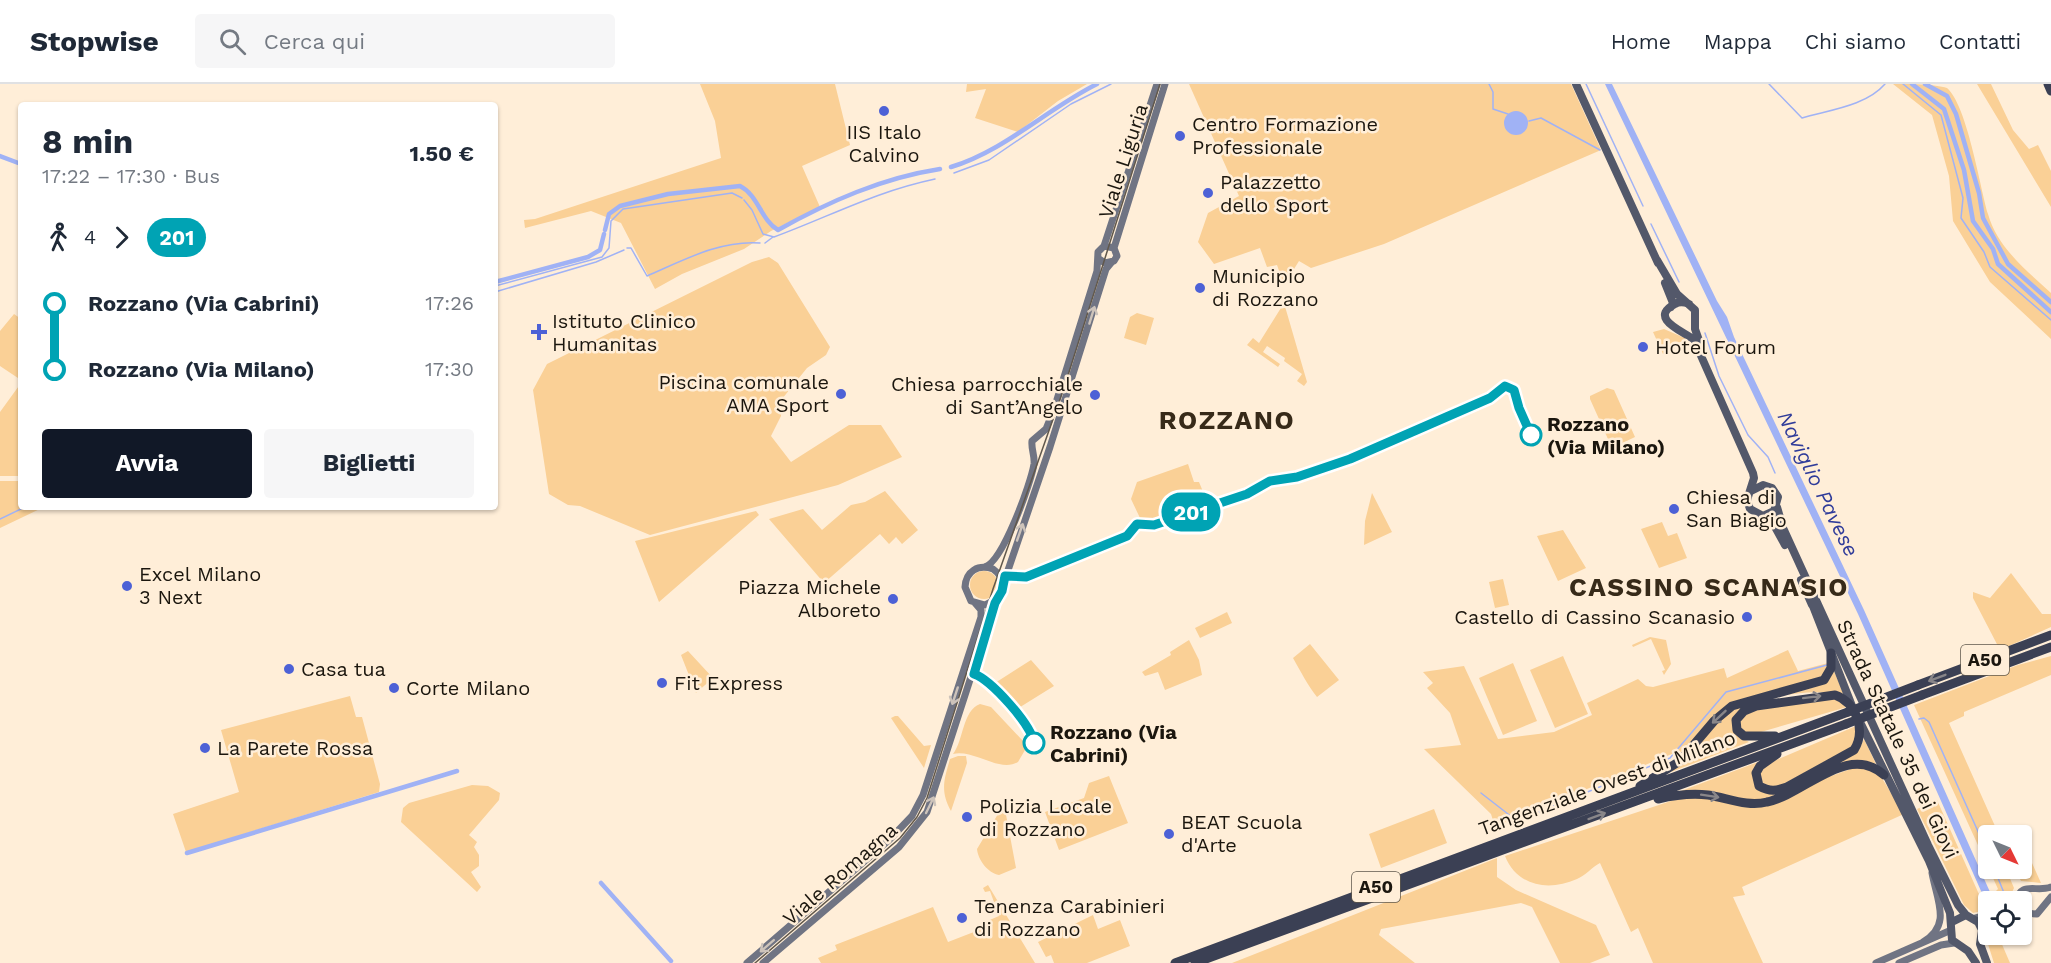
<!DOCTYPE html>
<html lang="it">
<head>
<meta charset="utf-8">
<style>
	:root { --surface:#fff; --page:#f6f6f7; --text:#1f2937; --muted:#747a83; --line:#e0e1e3; --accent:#111827 }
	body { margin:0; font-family:"Work Sans",sans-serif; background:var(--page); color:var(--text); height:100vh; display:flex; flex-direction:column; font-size:22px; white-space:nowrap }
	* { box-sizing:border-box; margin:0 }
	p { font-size:20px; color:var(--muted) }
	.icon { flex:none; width:33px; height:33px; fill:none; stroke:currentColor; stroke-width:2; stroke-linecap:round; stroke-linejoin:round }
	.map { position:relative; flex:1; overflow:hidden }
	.drawer { position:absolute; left:18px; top:18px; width:480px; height:408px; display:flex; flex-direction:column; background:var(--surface); border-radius:6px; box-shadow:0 2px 4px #0004 }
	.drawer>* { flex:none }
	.badge { padding:0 12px; border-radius:20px; font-size:21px; line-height:39px }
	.needle { width:39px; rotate:133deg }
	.controls { position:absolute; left:1978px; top:741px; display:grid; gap:12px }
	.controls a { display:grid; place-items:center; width:54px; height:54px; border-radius:6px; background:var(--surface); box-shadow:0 2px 4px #0004; font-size:30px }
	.map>.badge { position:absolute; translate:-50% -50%; box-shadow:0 0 0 3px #fff }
	.legs { display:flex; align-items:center; gap:9px; height:66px; padding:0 24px; font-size:20px }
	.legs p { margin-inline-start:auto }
	.overview { display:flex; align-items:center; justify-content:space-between; height:102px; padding:0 24px }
	h1 { font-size:33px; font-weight:700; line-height:45px }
	.button { display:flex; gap:12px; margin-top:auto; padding:12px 24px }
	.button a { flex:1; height:69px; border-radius:6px; background:var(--accent); color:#fff; font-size:24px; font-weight:700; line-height:69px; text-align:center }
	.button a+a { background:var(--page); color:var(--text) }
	ul { padding:0 24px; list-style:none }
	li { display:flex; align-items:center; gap:21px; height:66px; font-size:22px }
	li i { display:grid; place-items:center; width:9px; height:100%; margin:0 8px; background:currentColor }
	li i::after { content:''; width:15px; height:15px; margin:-8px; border:4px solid; border-radius:50%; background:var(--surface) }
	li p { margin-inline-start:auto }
	li:first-child i { background:linear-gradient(#0000 50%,currentColor 0) }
	li:last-child i { background:linear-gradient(currentColor 50%,#0000 0) }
	header { display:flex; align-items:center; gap:36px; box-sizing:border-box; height:84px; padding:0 30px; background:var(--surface); border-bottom:2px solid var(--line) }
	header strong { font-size:28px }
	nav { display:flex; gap:33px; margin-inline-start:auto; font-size:21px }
	.search { width:420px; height:54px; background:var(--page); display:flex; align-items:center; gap:15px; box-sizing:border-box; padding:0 21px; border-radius:6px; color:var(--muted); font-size:22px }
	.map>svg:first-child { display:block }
	.green { fill:#fad096 }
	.water { fill:#a0b2f5 }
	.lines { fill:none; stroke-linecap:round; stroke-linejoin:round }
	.stream { stroke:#a0b2f5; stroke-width:1.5 }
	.canal { stroke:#a0b2f5; stroke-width:4.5 }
	.secondary { stroke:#707483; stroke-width:7 }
	.primary { stroke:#53586a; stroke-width:8 }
	.highway { stroke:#3b4054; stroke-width:9 }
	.tram { stroke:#61584c; stroke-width:1.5 }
	.highway-bridge { stroke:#3b4054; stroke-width:9 }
	.oneway { stroke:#cdc3ba }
	.oneway2 { stroke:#898689 }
	.line-1-casing { stroke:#fff; stroke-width:14 }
	.line-1 { stroke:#00a3b4; stroke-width:9 }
	.poi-dot { fill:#4d61d6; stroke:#ffeed8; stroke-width:2 }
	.stop-1-dot { fill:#fff; stroke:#00a3b4; stroke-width:3 }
	.labels { text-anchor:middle; stroke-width:5; stroke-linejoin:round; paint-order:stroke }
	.shield { fill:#ffeed8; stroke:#5f574b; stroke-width:1.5 }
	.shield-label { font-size:18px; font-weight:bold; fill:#1b160e }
	.poi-label { font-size:20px; fill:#1b160e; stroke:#ffeed8; text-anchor:start }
	.street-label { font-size:20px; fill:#1b160e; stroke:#ffeed8 }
	.stop-label { font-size:20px; font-weight:bold; fill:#1b160e; stroke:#ffeed8; text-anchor:start }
	.water-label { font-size:21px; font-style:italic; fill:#303c9a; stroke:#ffeed8 }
	.district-label { font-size:26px; font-weight:bold; letter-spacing:1.5px; fill:#372a19; stroke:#ffeed8 }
</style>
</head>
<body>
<header>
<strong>Stopwise</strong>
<div class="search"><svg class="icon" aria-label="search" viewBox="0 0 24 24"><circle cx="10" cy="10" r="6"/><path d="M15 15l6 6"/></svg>Cerca qui</div>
<nav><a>Home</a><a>Mappa</a><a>Chi siamo</a><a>Contatti</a></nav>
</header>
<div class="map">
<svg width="2051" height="879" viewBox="0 0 2051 879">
	<rect width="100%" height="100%" fill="#ffeed8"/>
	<path class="green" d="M700 0H835L850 61 802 82 820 123 771 147 744 165 682 190 655 205 621 139 591 127 525 144 524 136 535 135 721 74 715 37Z
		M967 0H1087L1058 17 1018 48 975 34 986 5 966 8Z
		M1189 0H1571L1601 66 1384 160 1311 184 1299 177 1284 201 1277 181 1267 183 1260 164 1214 180 1198 158 1208 129 1239 112Z
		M1893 0C1908 0 1935 0 1947 4 1967 21 1980 103 1988 130 1997 163 2027 187 2051 209V255L1990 198 1953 137 1949 92 1932 31Z
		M1977 0H1991L2013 46 2029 65 2038 61 2051 87V123Z
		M769 173 778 179 830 263 826 271 807 284 782 315 781 332 771 352 791 378 849 341H881L902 373 838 401 650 451 580 422 568 421 549 410 533 306 547 280 752 178Z
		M1284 219 1307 298 1304 302 1297 297 1302 290 1284 277 1285 274 1267 262 1263 268 1280 280 1278 283 1247 261 1253 254 1259 259Z
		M1137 229 1154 234 1146 261 1124 254 1130 233Z
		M14 230 21 235V296L0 282V247Z
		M1664 245 1687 255 1674 261 1675 265 1663 270 1653 248Z
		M21 299V392H0V328Z
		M1607 304 1614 306 1635 353 1612 364 1590 315V312Z
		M1188 380 1194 398H1199L1206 415 1150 438 1140 434 1131 415 1137 398Z
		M0 397H21V423H44L0 444Z
		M885 407 918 446 902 460 896 453 889 460 880 450 824 499 769 435 803 425 822 446 851 421 865 418Z
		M1372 409 1392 448 1364 461 1365 437Z
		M756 427 759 431 659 518 635 457Z
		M1662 438 1668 452 1677 449 1687 474 1659 484 1641 445Z
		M1563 446 1586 484 1558 497 1537 452Z
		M970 501a14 14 0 1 1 28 0a14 14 0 1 1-28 0Z
		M2011 489 2042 530H2051V543L2000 566 1973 514V508L1990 514Z
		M1503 495 1509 521 1495 524 1489 498Z
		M1227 528 1232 539 1200 554 1195 544Z
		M1650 553 1666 556 1671 580 1664 591 1662 587 1665 586 1651 555 1633 563 1632 561Z
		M1189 556 1199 576 1202 591 1165 606 1158 588 1145 592 1142 588 1171 571 1170 568Z
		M1310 560 1339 596 1317 613C1307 600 1301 588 1293 574Z
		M1788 566 1798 587 1828 579 1824 593 1741 616 1683 672 1679 667 1495 743 1491 730 1424 665 1461 661 1450 629 1427 604 1433 599 1423 588 1464 582 1498 655 1554 648 1592 631 1587 619 1638 595 1646 602 1653 603 1724 584 1727 594Z
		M688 567 713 594 696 609 681 571Z
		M1563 572 1588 630 1555 644 1530 586Z
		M2051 572V591L1964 628V632L1949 639 1999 751 1989 752V784L2006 785 2014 804 2008 817H1998L1994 809 1998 805 1914 621 2018 581Z
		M1031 576 1054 602 1017 625 995 599Z
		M1513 579 1537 637 1503 651 1479 594Z
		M1834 587 1844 611C1810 604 1765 611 1736 631L1742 654 1749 658 1671 688 1729 627 1814 603Z
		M350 612 356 633H362L380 700 379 708 186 768 173 730 239 708 221 646Z
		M1832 613 1847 623 1754 650 1742 647 1739 637 1751 626Z
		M980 620 991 623 1024 658 1025 666 1018 678C999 689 974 665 953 670 964 656 962 627 980 620Z
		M895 632H898L924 662 931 661 924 684 891 634Z
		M1856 642 1854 662 1776 704 1763 702 1760 688 1769 679Z
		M1864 655 1876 680 1863 677 1760 717 1673 710 1758 678 1754 689 1766 709 1860 664Z
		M958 672H966L967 679 951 727C940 707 944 696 950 675Z
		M1859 682 1880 691 1904 730 1742 803 1745 811 1733 813 1763 879H1653L1638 844 1631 848 1600 779C1592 783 1585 792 1577 795 1548 808 1517 802 1505 772L1674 716 1697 713 1748 722Z
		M1109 692 1128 739 1059 766 1045 728 1084 714 1089 699Z
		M472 701 488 702 500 709 499 716 469 751 477 758 474 763 479 771V782L471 788 481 803 477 808 401 738 403 724 409 719Z
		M1937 716 1986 826 1973 829 1964 821 1917 725Z
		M1004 720 1016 784 999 791C988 789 978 776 977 765Z
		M1434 725 1447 759 1381 784 1369 750Z
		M2028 770 2041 799 2021 797 2015 785 2022 784V772Z
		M1497 774V793L1516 806 1596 841 1610 871 1590 879H1560L1532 823 1521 819 1381 845 1379 851 1415 879H1232Z
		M988 801 1035 879H821L818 874 837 866 835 861 933 823 948 858 979 846 978 841 999 832 990 807 985 808 983 804Z
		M1093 831 1098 845 1120 836 1130 862 1087 879H1054L1051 871 1046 873 1038 858Z
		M1989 850 1998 851 2010 879H1994L1987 857Z"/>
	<path class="water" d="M1605 0H1612L1717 217 1727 233 1734 253 1864 526 1994 817 1989 818V825L1858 530Z
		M1504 39a12 12 0 1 1 24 0a12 12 0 1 1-24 0Z"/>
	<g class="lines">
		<path class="stream" d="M1489 0 1493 8V25L1508 30
			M1586 0 1643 122
			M1769 0 1802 34C1829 26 1866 22 1885 0
			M1903 0 1941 31 1963 114 1961 134 1984 168 1990 183 2051 236
			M1529 37 1541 34 1600 66
			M954 89 989 76 1071 20 1111 0
			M744 116 752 126 763 150 774 153C831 132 874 108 935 95
			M1651 140 1679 198
			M765 159 773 153
			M627 164H631L647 192C684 176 720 156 760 159
			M495 202 602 173 609 164 611 137 623 125 732 109 742 114
			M495 208 596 178 624 166
			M1705 249 1719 292 1748 351 1768 373 1775 389
			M0 435 25 423
			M1919 635 1924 634 1929 638 1989 772
			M1481 709 1517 737 1670 674 1726 608 1827 581
			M1994 784 2004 809 2001 813 2002 816"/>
		<path class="canal" d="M1912 0 1944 25 1964 86 1973 137 1993 165 1998 180 2051 228
			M1925 0 1947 12 1956 30 1979 109 1983 134 2008 180 2051 218
			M0 72 21 80
			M951 83C1004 67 1047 25 1097 0
			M605 146 609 130 620 122 668 110 740 102C758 111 761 136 778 146 830 117 882 94 940 85
			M495 198 588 173 600 166 604 150
			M187 769 457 687
			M601 799 671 877"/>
		<path class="secondary" d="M1104 162 1157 0
			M1114 164 1165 0
			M985 483C1003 477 1031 399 1034 380 1035 372 1031 365 1032 357L1046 345 1054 325 1097 187 1098 168 1104 162 1114 164 1117 172 1114 177 1105 179 1099 175
			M1004 498 1050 363 1106 185 1111 179
			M2016 818C2020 796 2037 809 2051 803
			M2022 829 2037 830 2051 813
			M1975 834 1989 830
			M1982 846 1989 840
			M1923 858C1952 841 1937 817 1932 789
			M747 879 890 755 912 732 923 711 981 533V526L975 519
			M763 879 899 763 927 728 995 519C1003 507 1007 495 993 485 978 480 966 487 965 503L971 517 985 521 998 514
			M1876 879 1949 847
			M1899 879 1941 861 1954 859"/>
		<path class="primary" d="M1576 0 1658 179
			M1657 176 1677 210 1695 226V245L1700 259
			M1665 199 1673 219 1671 223
			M1689 220C1684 218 1680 217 1675 220 1646 235 1688 249 1694 256L1753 389 1754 394 1747 416 1750 425 1763 432 1774 427 1778 413 1772 404 1763 401 1751 407
			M1777 423 1783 444 1928 761 1958 821 1966 831
			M1763 432 1774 441 1785 461
			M1801 496 1812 521
			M1811 517 1852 622
			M1860 638 1929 777 1950 829 1952 856 1968 867 1976 879
			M1952 838 1966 831 1978 838 1982 846 1980 860 1987 879"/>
		<path class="highway" d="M2048 0 2051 7
			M1918 601 2051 551
			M1922 611 2051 563
			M1775 652H1744L1737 646 1736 636 1744 627 1756 622 1835 611C1857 619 1866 647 1854 666L1787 703C1776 707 1770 708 1759 702L1756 689 1760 682 1777 670
			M1640 702 1680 677 1714 637 1732 622 1824 596 1831 584V569
			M1658 715C1675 711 1691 709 1708 711 1728 714 1747 723 1767 718 1805 710 1848 658 1884 691
			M1175 879 1848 628
			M1195 879 1846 640"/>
		<path class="tram" d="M755 879 900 754 917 733 927 714 993 505 1064 304 1160 0"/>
		<path class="highway-bridge" d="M1848 628 1918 601
			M1846 640 1922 611"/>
	</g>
	<defs><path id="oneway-shaft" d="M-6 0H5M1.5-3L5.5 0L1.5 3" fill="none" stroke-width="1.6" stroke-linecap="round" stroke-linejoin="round" transform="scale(1.5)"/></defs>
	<g class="oneway">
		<use href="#oneway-shaft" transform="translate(1092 231) rotate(-73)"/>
		<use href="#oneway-shaft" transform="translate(1020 448) rotate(-71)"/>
		<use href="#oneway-shaft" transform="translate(955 612) rotate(108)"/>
		<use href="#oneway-shaft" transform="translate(930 721) rotate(-64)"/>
		<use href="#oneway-shaft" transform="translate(767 862) rotate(139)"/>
	</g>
	<g class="oneway2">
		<use href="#oneway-shaft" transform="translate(1937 594) rotate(159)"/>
		<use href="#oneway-shaft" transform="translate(1812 613) rotate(-7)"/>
		<use href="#oneway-shaft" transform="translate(1719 633) rotate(137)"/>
		<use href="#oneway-shaft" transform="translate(1710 712) rotate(9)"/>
		<use href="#oneway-shaft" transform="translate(1597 732) rotate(-20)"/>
	</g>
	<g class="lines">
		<defs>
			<path id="line-1" d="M1034 659C1031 640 991 596 974 590L995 519 1002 507 1005 492 1026 493 1127 452 1137 440 1154 441 1247 410 1270 397 1297 393 1350 375 1490 314 1505 302 1514 306 1519 324 1531 351"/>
		</defs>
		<use href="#line-1" class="line-1-casing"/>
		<use href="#line-1" class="line-1"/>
	</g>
	<g class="poi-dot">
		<circle cx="884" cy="27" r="6"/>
		<circle cx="1180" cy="52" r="6"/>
		<circle cx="1208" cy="109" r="6"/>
		<circle cx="1200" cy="204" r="6"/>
		<path d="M536 239h6v6h6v6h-6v6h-6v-6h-6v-6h6z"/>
		<circle cx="1643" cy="263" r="6"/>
		<circle cx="841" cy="310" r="6"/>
		<circle cx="1095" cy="311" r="6"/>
		<circle cx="1674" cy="425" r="6"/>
		<circle cx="127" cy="502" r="6"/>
		<circle cx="893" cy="515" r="6"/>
		<circle cx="1747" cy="533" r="6"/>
		<circle cx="289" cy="585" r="6"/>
		<circle cx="662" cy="599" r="6"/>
		<circle cx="394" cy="604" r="6"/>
		<circle cx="205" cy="664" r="6"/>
		<circle cx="967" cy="733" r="6"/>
		<circle cx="1169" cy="750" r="6"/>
		<circle cx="962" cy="834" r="6"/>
	</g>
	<g class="stop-1-dot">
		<circle cx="1531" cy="351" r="10"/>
		<circle cx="1034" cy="659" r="10"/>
	</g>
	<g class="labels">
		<g class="shield">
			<rect x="1961" y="561" width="48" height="30" rx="4.5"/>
			<rect x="1352" y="788" width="48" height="30" rx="4.5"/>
		</g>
		<g class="shield-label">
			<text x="1985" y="582">A50</text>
			<text x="1376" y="809">A50</text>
		</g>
		<g class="poi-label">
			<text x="1192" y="47">Centro Formazione<tspan x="1192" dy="23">Professionale</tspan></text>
			<text x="884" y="55" text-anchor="middle">IIS Italo<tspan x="884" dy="23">Calvino</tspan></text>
			<text x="1220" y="105">Palazzetto<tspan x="1220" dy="23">dello Sport</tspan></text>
			<text x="1212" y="199">Municipio<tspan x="1212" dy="23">di Rozzano</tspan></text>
			<text x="552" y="244">Istituto Clinico<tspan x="552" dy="23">Humanitas</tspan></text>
			<text x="1655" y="270">Hotel Forum</text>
			<text x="829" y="305" text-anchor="end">Piscina comunale<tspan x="829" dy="23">AMA Sport</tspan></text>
			<text x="1083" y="307" text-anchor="end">Chiesa parrocchiale<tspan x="1083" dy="23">di Sant’Angelo</tspan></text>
			<text x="1686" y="420">Chiesa di<tspan x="1686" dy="23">San Biagio</tspan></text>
			<text x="139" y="497">Excel Milano<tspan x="139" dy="23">3 Next</tspan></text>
			<text x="881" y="510" text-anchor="end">Piazza Michele<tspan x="881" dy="23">Alboreto</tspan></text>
			<text x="1735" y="540" text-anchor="end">Castello di Cassino Scanasio</text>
			<text x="301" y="592">Casa tua</text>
			<text x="674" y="606">Fit Express</text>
			<text x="406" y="611">Corte Milano</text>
			<text x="217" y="671">La Parete Rossa</text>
			<text x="979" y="729">Polizia Locale<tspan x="979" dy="23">di Rozzano</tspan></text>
			<text x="1181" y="745">BEAT Scuola<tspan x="1181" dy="23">d'Arte</tspan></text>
			<text x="974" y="829">Tenenza Carabinieri<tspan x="974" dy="23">di Rozzano</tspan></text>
		</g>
		<g class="street-label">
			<text transform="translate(1123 77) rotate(-72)" y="7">Viale Liguria</text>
			<text transform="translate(1898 655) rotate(65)" y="7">Strada Statale 35 dei Giovi</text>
			<text transform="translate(1607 699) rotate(-20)" y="7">Tangenziale Ovest di Milano</text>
			<text transform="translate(840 790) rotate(-41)" y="7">Viale Romagna</text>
		</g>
		<g class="stop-label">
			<text x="1547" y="347">Rozzano<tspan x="1547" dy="23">(Via Milano)</tspan></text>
			<text x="1050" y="655">Rozzano (Via<tspan x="1050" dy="23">Cabrini)</tspan></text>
		</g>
		<g class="water-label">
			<text transform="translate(1818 400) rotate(64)" y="7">Naviglio Pavese</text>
		</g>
		<g class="district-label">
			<text x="1227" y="345">ROZZANO</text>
			<text x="1709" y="512">CASSINO SCANASIO</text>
		</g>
	</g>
</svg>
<div class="controls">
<a><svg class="needle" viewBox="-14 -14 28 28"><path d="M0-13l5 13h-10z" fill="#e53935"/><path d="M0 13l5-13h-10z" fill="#747a83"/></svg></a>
<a><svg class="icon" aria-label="locate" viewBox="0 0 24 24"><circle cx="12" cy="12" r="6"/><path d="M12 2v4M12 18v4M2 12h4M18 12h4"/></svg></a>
</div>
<b class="badge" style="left:1191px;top:428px;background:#00a3b4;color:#fff">201</b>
<section class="drawer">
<div class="overview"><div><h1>8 min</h1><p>17:22 – 17:30 · Bus</p></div><b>1.50 €</b></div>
<div class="legs"><svg class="icon" aria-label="walk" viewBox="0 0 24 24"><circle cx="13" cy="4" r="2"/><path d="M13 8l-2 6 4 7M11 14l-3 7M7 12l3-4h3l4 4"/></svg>4<svg class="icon" aria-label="forward" viewBox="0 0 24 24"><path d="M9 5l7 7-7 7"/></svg><b class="badge" style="background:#00a3b4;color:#fff">201</b></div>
<ul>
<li><i style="color:#00a3b4"></i><b>Rozzano (Via Cabrini)</b><p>17:26</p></li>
<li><i style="color:#00a3b4"></i><b>Rozzano (Via Milano)</b><p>17:30</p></li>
</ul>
<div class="button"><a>Avvia</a><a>Biglietti</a></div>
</section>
</div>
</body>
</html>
